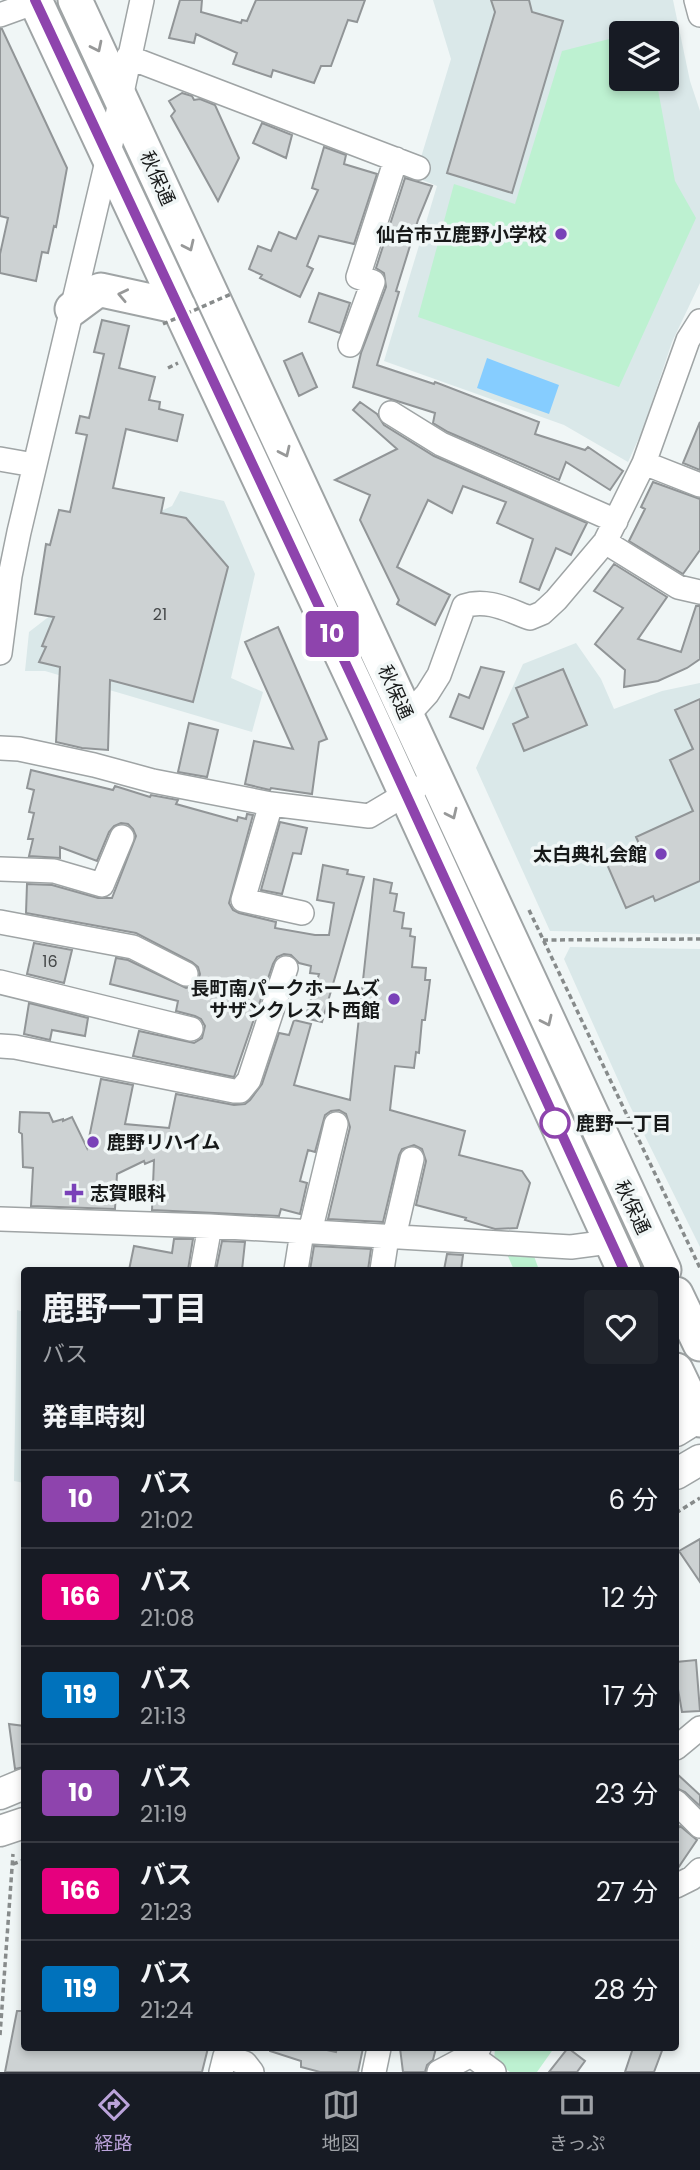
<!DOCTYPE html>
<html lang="ja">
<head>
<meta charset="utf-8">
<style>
	:root { --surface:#171b24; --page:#20242c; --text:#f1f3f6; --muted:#9ea1a6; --line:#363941; --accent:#bba3da }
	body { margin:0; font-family:Poppins,"Noto Sans JP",sans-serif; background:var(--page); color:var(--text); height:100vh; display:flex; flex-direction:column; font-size:26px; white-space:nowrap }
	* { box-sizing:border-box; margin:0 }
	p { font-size:23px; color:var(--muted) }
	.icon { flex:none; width:38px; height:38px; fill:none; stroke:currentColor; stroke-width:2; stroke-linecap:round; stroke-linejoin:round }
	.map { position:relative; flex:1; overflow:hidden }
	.sheet { position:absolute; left:21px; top:1267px; width:658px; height:784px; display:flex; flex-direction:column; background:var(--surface); border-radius:7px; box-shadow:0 4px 10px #0003 }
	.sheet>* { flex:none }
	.badge { padding:0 14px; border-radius:5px; font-size:24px; line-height:46px }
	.controls { position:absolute; left:609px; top:21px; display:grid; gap:14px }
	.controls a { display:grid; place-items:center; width:70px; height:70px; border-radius:7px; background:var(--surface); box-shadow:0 4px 10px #0003; font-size:35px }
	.map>.badge { position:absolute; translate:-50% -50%; box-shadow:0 0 0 4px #fff }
	h2 { padding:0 21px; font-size:26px; line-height:63px }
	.round { display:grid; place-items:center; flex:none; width:74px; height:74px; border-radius:7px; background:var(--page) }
	.summary { display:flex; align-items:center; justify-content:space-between; height:119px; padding:0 21px }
	h1 { font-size:33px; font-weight:700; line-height:52px }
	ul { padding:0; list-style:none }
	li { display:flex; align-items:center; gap:21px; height:98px; padding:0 21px; border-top:2px solid var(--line) }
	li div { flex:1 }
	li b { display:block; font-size:26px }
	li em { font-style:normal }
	li .badge { min-width:77px; font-weight:700; text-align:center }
	.tabs { display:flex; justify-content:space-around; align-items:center; height:98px; border-top:2px solid var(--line); background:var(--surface); font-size:19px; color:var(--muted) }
	.tabs a { display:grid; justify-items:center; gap:4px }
	.tabs .on { color:var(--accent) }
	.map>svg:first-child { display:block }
	.built { fill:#dae8e9; fill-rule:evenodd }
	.green { fill:#bdf1d1 }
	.water { fill:#86cdff }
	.building { fill:#cdd2d3; stroke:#919597; stroke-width:2 }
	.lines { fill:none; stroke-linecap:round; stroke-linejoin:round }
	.minor-casing { stroke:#9fa4a5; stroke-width:26 }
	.major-casing { stroke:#9fa4a5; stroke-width:33 }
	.highway-casing { stroke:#9fa4a5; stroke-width:37 }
	.path { stroke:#878b8b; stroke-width:3.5; stroke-dasharray:5 3.5; stroke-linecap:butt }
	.minor { stroke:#fff; stroke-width:23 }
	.major { stroke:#fff; stroke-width:30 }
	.highway { stroke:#fff; stroke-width:33 }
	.path-bridge { stroke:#878b8b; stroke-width:3.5; stroke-dasharray:5 3.5; stroke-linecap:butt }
	.oneway { stroke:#979898 }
	.line-casing { stroke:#fff; stroke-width:16 }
	.line { stroke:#8e44ad; stroke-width:10 }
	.poi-dot { fill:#7941b8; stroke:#f0f6f6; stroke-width:2.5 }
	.stop-dot { fill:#fff; stroke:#8e44ad; stroke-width:3.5 }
	.labels { text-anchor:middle; stroke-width:7; stroke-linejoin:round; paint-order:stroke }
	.number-label { font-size:16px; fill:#444748 }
	.street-label { font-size:19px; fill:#171919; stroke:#f0f6f6 }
	.poi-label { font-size:19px; font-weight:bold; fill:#171919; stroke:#f0f6f6; text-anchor:end }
	.stop-label { font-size:19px; font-weight:bold; fill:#171919; stroke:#f0f6f6; text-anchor:start }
</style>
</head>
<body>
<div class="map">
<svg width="700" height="2072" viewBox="0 0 700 2072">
	<rect width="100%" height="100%" fill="#f0f6f6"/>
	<path class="built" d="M433 0H673L690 81 700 111V283L672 342 643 429 628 462 564 425 384 361 437 186 415 177 451 59ZM621 33H667V79H621Z
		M180 491 224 501 255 574 231 678 263 692 252 732 45 671H25L29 632 60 608 130 525 172 506Z
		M576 643 601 679 614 709 662 691 700 683V934L550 931 476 768 523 664Z
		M570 947 700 949V1247L628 1102 564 959Z
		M17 1310 24 1312V1483L14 1481Z"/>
	<path class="green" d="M621 36V79H656L675 181 696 218 619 387 418 317 454 184 515 204 562 51Z
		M507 1254 534 1256 539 1270H514Z
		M495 2048H554L537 2072H510L494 2061Z"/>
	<path class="water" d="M487 358 559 385 549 414 477 388Z"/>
	<path class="building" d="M180 0H202L201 12 241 23 242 20 247 21 256 0H365L357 22 348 20 331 66H321L314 83 273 70 271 77 233 64 237 53 196 34 194 43 169 38Z
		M491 0H529L532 12 563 21 512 193 447 173 495 12Z
		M0 29H2L67 168 56 227 54 226 48 253 42 252 36 281 0 273V254L8 218 0 216Z
		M182 93 192 96 194 100 200 99 215 105 239 158 218 201 171 116 175 111 169 101Z
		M262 123 292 135 286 158 253 143Z
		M324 147 346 155 344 164 377 174 354 244 319 236 307 266 313 269 300 297 260 278 262 275 249 269 258 246 271 251 279 232 296 239 318 190 312 188Z
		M405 178 432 186 418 220 396 291 399 292 377 365 434 384 435 382 539 422 535 434 585 450 588 447 623 471 610 490 566 462 559 480 448 432 433 423 435 413 353 387 361 353 386 287 384 273 376 268Z
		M319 293 350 303 340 333 309 322Z
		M102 320 129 326 119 368 155 377 149 400 160 402 159 409 183 415 177 441 126 429 113 488 164 498 161 513 186 518 228 567 193 702 110 680 108 750 82 748 56 742 60 667 39 662 46 647 42 646 54 617 35 614 46 544 50 545 59 510 70 512 87 435 76 433 80 416 89 418 104 354 94 352Z
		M302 353 317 387 299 396 284 361Z
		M360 402 377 414 384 425 434 456 587 523 571 555 556 548 539 590 520 582 533 539 497 523 506 502 463 486 452 513 428 500 397 567 450 595 435 625 397 604 399 600 360 520 370 495 335 480 397 449 353 410Z
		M700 422V470L683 463Z
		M653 482 700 499V550L683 574 629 541 645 509 641 507Z
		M614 564 667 597 638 639 681 652 696 606H700V659L687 668 658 681 624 687 625 670 595 644 623 608 594 591Z
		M278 627 327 739 319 742 312 794 271 788 270 790 245 784 254 741 293 749 245 642Z
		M481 667 504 672 483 729 450 717 459 694 469 698Z
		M563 669 587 725 524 751 513 724 528 717 516 688Z
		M700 699V881L655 901 653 896 626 908 606 862 640 846 636 837 693 811 670 760 693 749 675 710Z
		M189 723 218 730 207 777 178 772Z
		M31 770 113 790 115 786 150 797 151 795 178 800 176 804 237 821 238 817 246 819 247 814 253 815 229 903 233 910 239 913 276 922 275 928 315 935H329L334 903 317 900 323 865 348 870 347 874 364 877 322 1022 305 1018 319 974 310 973 311 966 299 963 291 955 284 954 277 957 273 964 234 1077 133 1056 139 1031 194 1043 202 1038 205 1026 201 1019 195 1016 176 1011 178 1001 110 984 116 958 128 960 186 988 193 986 198 981 200 974 198 967 192 962 136 933 26 913 27 884 52 885 98 898H112L136 836 133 829 128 824 121 823 114 826 109 832 97 861 60 847V858L29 856 33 839H28L34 813 29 812 34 790 27 788Z
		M280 822 307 828 301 854 293 853 282 894 261 890Z
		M374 879 392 883 390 893 397 894 394 911 404 913 402 928 411 929 410 936 415 937 412 967 426 968 425 980H430L425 1020H422L419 1053 416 1052 414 1068 395 1066 390 1110 465 1131 459 1155 522 1171 530 1183 517 1228 495 1229 465 1220 466 1218 416 1205 426 1161 422 1149 414 1145 402 1149 399 1155 383 1222 328 1219 350 1127 346 1114 339 1110 331 1111 325 1115 315 1152 308 1150 300 1181 307 1183 300 1214 281 1209 279 1216 152 1210 154 1160 145 1164 144 1161 117 1174 115 1209 31 1206 33 1168 23 1167 22 1134 19 1132 20 1112 49 1113 53 1122 63 1119V1121L72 1117 87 1148 101 1079 133 1085 125 1124 169 1128 176 1094 234 1105 245 1104 250 1100 262 1084 279 1033 289 1035 294 1020 311 1024 294 1085 350 1100Z
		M34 943 72 950 64 983 27 974Z
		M29 1003 88 1018 85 1036 52 1030 50 1040 24 1034Z
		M174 1239H193L188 1270H129L134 1246 172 1253Z
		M222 1241 245 1242 242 1270H216Z
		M314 1246 371 1249 368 1270H310Z
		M447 1254 463 1255 461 1270H444Z
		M700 1539V1582L679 1551Z
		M696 1660 700 1711 682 1712 676 1678V1662Z
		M9 1724 24 1726V1767L15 1769Z
		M676 1773 700 1795V1806L685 1792 676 1788Z
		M680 1826 697 1840 676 1871V1831Z
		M17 2011H24V2048H208L202 2072H5Z
		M270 2048H318L336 2052 337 2048H363L358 2072H320L301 2067V2061L270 2051Z
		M400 2048H436L433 2060 427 2065 425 2072H403Z
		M568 2048 585 2061 577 2072H549Z
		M633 2048H663L654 2072H625Z"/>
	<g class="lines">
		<defs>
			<path id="minor" d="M696 0 700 15
				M0 15 36 2
				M128 57 418 168
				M350 345 373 282 358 277 396 159
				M391 413 441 444 616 521
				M0 459 34 465
				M644 463 700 485
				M605 542 678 587 700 592
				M0 653 10 576 19 532 109 153 142 0
				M407 716 427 694 439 675 464 606C487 598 508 610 530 618L542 613 556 600 605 542 644 463 688 340 700 321
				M0 748 19 749 94 765 153 781 271 804 369 816 416 788
				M271 804 243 900 302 913
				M0 869 54 871 102 885 122 837
				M0 922 133 947 186 974
				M0 982 191 1029
				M0 1046 15 1047 234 1091H240L249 1080 286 968
				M0 1219 210 1226 571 1247 609 1242
				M310 1232 336 1124
				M394 1237 412 1159
				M202 1270 210 1226
				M296 1270 302 1232
				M382 1270 387 1237
				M676 1748 700 1728
				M676 1802 700 1826
				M676 1886 692 1878 700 1870
				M479 2048 471 2055 494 2072
				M221 2072 225 2056 245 2063 252 2072
				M374 2072 379 2048
				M439 2072 471 2055"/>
			<path id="major" d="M676 1431 700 1416
				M676 1474 700 1460
				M0 1794 24 1784
				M0 1831 24 1823"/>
			<path id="highway" d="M35 0 366 707 624 1270
				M75 0 664 1270
				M72 309 95 292 101 290 179 307
				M676 1294 700 1344
				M676 1370 700 1420"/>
		</defs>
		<use href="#minor" class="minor-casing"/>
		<use href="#major" class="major-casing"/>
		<use href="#highway" class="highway-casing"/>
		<path class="path" d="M168 368 178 363
			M529 910 700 1268
			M543 940 700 939
			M676 1513 700 1498
			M13 1864 24 1860
			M0 2035 13 1854"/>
		<use href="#minor" class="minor"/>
		<use href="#major" class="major"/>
		<use href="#highway" class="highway"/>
		<path class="path-bridge" d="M163 324 231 294"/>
	</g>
	<defs><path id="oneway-chevron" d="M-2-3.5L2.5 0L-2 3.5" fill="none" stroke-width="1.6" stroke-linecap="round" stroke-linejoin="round" transform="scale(1.75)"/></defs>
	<g class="oneway">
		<use href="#oneway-chevron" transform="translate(97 47) rotate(64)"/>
		<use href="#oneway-chevron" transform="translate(189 246) rotate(65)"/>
		<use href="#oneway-chevron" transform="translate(123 295) rotate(-168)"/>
		<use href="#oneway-chevron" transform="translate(285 452) rotate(65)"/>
		<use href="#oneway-chevron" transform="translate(452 814) rotate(65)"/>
		<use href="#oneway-chevron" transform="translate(547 1021) rotate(65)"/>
	</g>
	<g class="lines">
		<defs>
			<path id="line" d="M35 0 366 707 624 1270"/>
		</defs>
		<use href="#line" class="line-casing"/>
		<use href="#line" class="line"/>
	</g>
	<g class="poi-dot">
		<circle cx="561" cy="234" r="7"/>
		<circle cx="661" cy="854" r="7"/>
		<circle cx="394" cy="999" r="7"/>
		<circle cx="93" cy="1142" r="7"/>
		<path d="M70.5 1182.5h7v7h7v7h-7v7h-7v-7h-7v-7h7z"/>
	</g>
	<circle class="stop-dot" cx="555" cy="1123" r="14"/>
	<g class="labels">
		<g class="number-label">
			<text x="160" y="620">21</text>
			<text x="50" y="967">16</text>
		</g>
		<g class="street-label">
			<text transform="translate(158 178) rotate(66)" y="7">秋保通</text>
			<text transform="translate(396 692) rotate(66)" y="7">秋保通</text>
			<text transform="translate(633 1207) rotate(65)" y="7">秋保通</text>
		</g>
		<g class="poi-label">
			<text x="547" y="241">仙台市立鹿野小学校</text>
			<text x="647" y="861">太白典礼会館</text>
			<text x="380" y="995">長町南パークホームズ<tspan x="380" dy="22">サザンクレスト西館</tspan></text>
			<text x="107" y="1149" text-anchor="start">鹿野リハイム</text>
			<text x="90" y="1200" text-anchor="start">志賀眼科</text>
		</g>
		<g class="stop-label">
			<text x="576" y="1130">鹿野一丁目</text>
		</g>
	</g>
</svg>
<div class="controls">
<a><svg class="icon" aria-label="layers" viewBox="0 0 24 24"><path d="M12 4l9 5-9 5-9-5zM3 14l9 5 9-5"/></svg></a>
</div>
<b class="badge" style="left:332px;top:634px;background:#8e44ad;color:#fff">10</b>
<section class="sheet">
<div class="summary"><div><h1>鹿野一丁目</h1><p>バス</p></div><a class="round"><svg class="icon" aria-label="heart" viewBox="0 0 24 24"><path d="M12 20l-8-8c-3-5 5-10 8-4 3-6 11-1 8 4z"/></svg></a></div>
<h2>発車時刻</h2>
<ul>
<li><span class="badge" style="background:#8e44ad;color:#fff">10</span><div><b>バス</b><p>21:02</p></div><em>6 分</em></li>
<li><span class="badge" style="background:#e6007e;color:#fff">166</span><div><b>バス</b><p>21:08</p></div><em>12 分</em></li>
<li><span class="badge" style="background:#0072bc;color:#fff">119</span><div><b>バス</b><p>21:13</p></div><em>17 分</em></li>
<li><span class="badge" style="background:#8e44ad;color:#fff">10</span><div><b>バス</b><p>21:19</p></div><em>23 分</em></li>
<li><span class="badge" style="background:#e6007e;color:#fff">166</span><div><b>バス</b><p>21:23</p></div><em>27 分</em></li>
<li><span class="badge" style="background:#0072bc;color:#fff">119</span><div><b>バス</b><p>21:24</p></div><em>28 分</em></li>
</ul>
</section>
</div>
<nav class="tabs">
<a class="on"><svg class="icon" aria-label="directions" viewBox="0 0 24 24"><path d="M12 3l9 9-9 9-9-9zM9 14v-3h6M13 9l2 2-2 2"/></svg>経路</a>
<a><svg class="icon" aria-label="map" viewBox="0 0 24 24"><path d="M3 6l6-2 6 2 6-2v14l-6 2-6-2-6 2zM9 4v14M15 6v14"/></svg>地図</a>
<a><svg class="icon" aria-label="tickets" viewBox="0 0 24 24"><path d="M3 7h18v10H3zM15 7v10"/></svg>きっぷ</a>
</nav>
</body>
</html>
